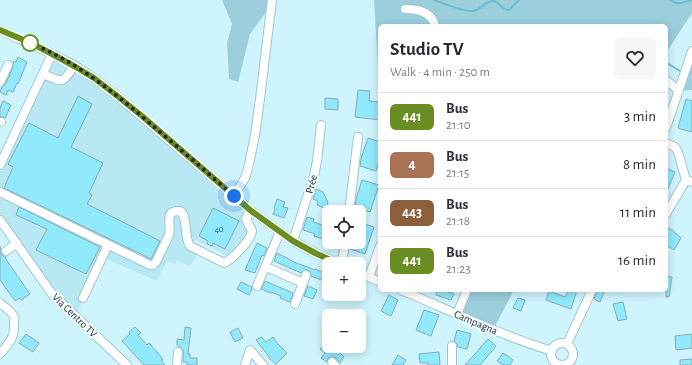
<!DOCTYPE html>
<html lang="en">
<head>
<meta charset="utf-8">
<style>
	:root { --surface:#fff; --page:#f7f7f7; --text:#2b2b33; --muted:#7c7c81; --line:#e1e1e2 }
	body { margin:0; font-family:"Alegreya Sans",sans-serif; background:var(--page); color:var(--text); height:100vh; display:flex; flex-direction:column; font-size:15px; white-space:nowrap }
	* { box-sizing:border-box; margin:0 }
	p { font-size:13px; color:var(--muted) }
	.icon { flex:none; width:22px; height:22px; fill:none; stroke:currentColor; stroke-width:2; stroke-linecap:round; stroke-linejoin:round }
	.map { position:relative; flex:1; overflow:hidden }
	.drawer { position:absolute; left:378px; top:24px; width:290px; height:268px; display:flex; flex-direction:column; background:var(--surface); border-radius:6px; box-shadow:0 2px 10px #0003 }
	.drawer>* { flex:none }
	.badge { padding:0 8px; border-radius:6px; font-size:14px; line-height:26px }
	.controls { position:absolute; left:322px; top:205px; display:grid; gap:8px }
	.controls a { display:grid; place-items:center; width:44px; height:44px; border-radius:6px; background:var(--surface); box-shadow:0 2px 10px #0003; font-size:20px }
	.you { position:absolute; width:20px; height:20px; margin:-10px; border:3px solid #fff; border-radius:50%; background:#1a73e8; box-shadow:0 0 0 6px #1a73e833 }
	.map>.badge { position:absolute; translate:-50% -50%; box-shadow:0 0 0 2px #fff }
	.round { display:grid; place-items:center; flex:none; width:42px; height:42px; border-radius:6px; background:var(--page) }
	.headline { display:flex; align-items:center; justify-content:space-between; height:68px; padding:0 12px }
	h1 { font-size:19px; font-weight:600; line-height:30px }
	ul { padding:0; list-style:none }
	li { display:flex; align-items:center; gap:12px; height:48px; padding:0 12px; border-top:1px solid var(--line) }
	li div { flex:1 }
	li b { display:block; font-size:15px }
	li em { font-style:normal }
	li .badge { min-width:44px; font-weight:700; text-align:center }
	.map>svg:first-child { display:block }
	.built { fill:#b8e8f3 }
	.green { fill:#9acfdb }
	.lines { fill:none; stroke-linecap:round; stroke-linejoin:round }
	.stream { stroke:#67bfd2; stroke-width:2 }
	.building { fill:#91e9fc; stroke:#86abb4 }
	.minor-casing { stroke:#a0c5ce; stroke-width:10 }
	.minor { stroke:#fff; stroke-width:8 }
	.line-casing { stroke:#fff; stroke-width:9 }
	.line { stroke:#6b8e23; stroke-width:6 }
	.walk { stroke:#1c2b2f; stroke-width:4; stroke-dasharray:0 7.2 }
	.stop-dot { fill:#fff; stroke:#6b8e23; stroke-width:2 }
	.labels { text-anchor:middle; stroke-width:4; stroke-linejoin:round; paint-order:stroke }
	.number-label { font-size:9px; fill:#395a62 }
	.street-label { font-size:11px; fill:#1c2b2f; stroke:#f4fcfe }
</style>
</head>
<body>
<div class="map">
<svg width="692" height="365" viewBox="0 0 692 365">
	<rect width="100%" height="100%" fill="#cef5fe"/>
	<path class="built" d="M54 57 116 99 203 176 250 210 247 237 228 256 196 240 193 244 197 255 190 266 177 261 175 264 167 261 157 281 104 258 76 315 55 294 0 218V172Z"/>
	<path class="green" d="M222 0H268L266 12 250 34 238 82 229 79 227 43 232 24Z
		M374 0H692V13L666 53V26H380V66L378 65Z
		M692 63V90L679 91Z
		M467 290H514L493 330 457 314Z"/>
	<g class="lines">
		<path class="stream" d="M434 0C443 3 463 12 472 11 481 11 485 0 494 1 500 3 502 10 509 10L519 0
			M671 0C677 6 684 2 691 0
			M666 63H667L680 71 683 72"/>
	</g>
	<path class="building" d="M18 57 27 62 18 84 17 83 13 92 8 90 6 95 0 92V91L2 87 6 83 13 67V64L14 61 16 62Z
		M358 90 370 91 369 101 380 102V120L355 117Z
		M78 96 92 104 71 147 103 163 89 193 92 195 87 204 160 241 151 259 4 188 13 167 8 164 29 123 58 138Z
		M325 98 338 99V110L325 109Z
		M686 99 692 101V129L691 132 678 128Z
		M3 101 11 105 5 118 0 116V108Z
		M368 138 380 142V157L376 171 360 166 361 158Z
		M666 168 675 172 666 193Z
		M362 180 379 185 370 212 355 207 356 199Z
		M316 189 323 192 328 202 326 209 317 205 318 201 313 199Z
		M277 199 285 202 283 207 288 208 284 218 273 214 275 209 274 208Z
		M19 207 100 247 86 274 36 250 47 229 16 215Z
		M213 208 239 221 225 249 213 243 212 246 207 244 208 241 199 236Z
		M307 217 314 219 313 222 329 227V241L314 236 315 234 303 230Z
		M359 222 374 227 365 254 350 249 351 242H359Z
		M668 228 672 230 681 238 674 250 666 245V232Z
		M257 243 267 248 264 256 262 255 255 273 245 270Z
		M0 247 1 249V254L3 256H6L5 258 30 294 21 300 20 298 15 301 0 280Z
		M277 253 294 262 315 270 316 269 327 275 324 281 311 276 310 272 308 270H305L301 273 274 261Z
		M666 276 672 277 669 297H666Z
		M265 281 293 293 290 302 280 298 281 296 271 292V293L261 289Z
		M241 282 252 287V289L249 295 237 289Z
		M308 286 317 290 313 299 304 296Z
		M438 290H442L454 294 451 300 436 295Z
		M569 290H577L571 309 546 300 549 291 565 297Z
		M597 290 604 292 600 302 594 299Z
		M389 295 398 300 391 316 381 311Z
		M518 298 525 300 521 311 513 308Z
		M623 302 627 319 618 321 613 304Z
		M424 310 439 315 431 336 416 330Z
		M135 327 141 333 138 335 147 345 149 343 163 359 161 360 165 365H144L122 341 130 334 129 332Z
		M185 327 191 328 188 354H190V358H197V365H187V362H183V350L180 347V346L177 345V339L184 340Z
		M238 328 243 338 235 342 230 332Z
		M457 330 471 334 467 349 458 347 457 344 454 341Z
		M26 334 39 343 33 352 19 343Z
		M692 334V348L676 350 675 336Z
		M261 337 266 342 273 337 277 343 287 353 276 364 269 358H270L256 340Z
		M488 339 496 346 487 357 480 365H465Z
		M327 342 329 344V346H333L344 357 340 363 336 358 333 357 328 358 327 362 321 358 325 353 320 349Z
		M439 352 440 365H428V363H420L419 354Z
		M503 353 513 360 510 365H503L497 361Z
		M398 355 406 360 403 365H392Z
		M692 359V365H680V360Z"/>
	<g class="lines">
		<defs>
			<path id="minor" d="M405 9C418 9 432 12 435 26
				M0 30 52 54 74 65 94 78 116 95 141 116 234 196 250 210 293 241 315 253 339 264
				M43 74C62 82 63 85 74 65
				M666 80 679 91
				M0 82 8 65
				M0 122H1
				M666 128 692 51
				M666 143 675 147 678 152 686 180 692 182
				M0 165 52 54
				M0 192 150 265H153L156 262 169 235C172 225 163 210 180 211 189 218 183 236 190 246L224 263C233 259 251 240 252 231L246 219 250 210
				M234 196 245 178 248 169 255 135 260 99 272 0
				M349 212 358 137
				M666 214 686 180
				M0 220 52 294 127 365
				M293 241 314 176 317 161 321 125
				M6 251 17 243
				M342 264 345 242
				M266 267 303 283 306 275
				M359 273 380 282
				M369 277 380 246
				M257 286 280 232
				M401 290C451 311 500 335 552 351
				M83 298 108 245
				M0 303C4 307 12 311 14 317 15 319 14 321 14 323 15 338 9 343 0 354
				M295 304 303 283
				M457 314 467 290
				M551 354a11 11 0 1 1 22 0a11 11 0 1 1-22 0Z
				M567 344 592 290
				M332 362 335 365
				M177 365 178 352
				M245 365 250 350 263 365
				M452 365V346"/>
		</defs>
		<use href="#minor" class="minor-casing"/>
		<use href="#minor" class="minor"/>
	</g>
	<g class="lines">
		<defs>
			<path id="line" d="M0 30 31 43 52 54 74 66 94 78 116 95 142 116 234 196 250 210 293 241 315 253 339 264"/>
		</defs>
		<use href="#line" class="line-casing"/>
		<use href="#line" class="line"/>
		<path class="walk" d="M30 43C76 61 116 94 153 126 180 149 207 172 234 196"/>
	</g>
	<circle class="stop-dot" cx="30" cy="43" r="8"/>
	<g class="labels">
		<g class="number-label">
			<text x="219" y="232">40</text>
		</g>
		<g class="street-label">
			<text transform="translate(311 184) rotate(-75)" y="4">Prée</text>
			<text transform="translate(75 315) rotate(44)" y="4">Via Centro TV</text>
			<text transform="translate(476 322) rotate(23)" y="4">Campagna</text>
		</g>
	</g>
</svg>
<div class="controls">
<a><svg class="icon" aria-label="locate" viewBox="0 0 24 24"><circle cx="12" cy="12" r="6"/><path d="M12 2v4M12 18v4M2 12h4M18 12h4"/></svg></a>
<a>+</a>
<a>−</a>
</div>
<div class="you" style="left:234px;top:196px"></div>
<section class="drawer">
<div class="headline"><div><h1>Studio TV</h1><p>Walk · 4 min · 250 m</p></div><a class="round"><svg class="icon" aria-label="heart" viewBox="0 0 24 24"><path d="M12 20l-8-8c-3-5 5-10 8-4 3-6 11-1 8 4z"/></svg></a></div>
<ul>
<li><span class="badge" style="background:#6b8e23;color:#fff">441</span><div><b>Bus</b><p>21:10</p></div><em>3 min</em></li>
<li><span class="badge" style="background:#a97254;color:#fff">4</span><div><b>Bus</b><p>21:15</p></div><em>8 min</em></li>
<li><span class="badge" style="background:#8b5e3c;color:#fff">443</span><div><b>Bus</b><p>21:18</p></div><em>11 min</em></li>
<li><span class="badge" style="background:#6b8e23;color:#fff">441</span><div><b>Bus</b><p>21:23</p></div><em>16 min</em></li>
</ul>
</section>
</div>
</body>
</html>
